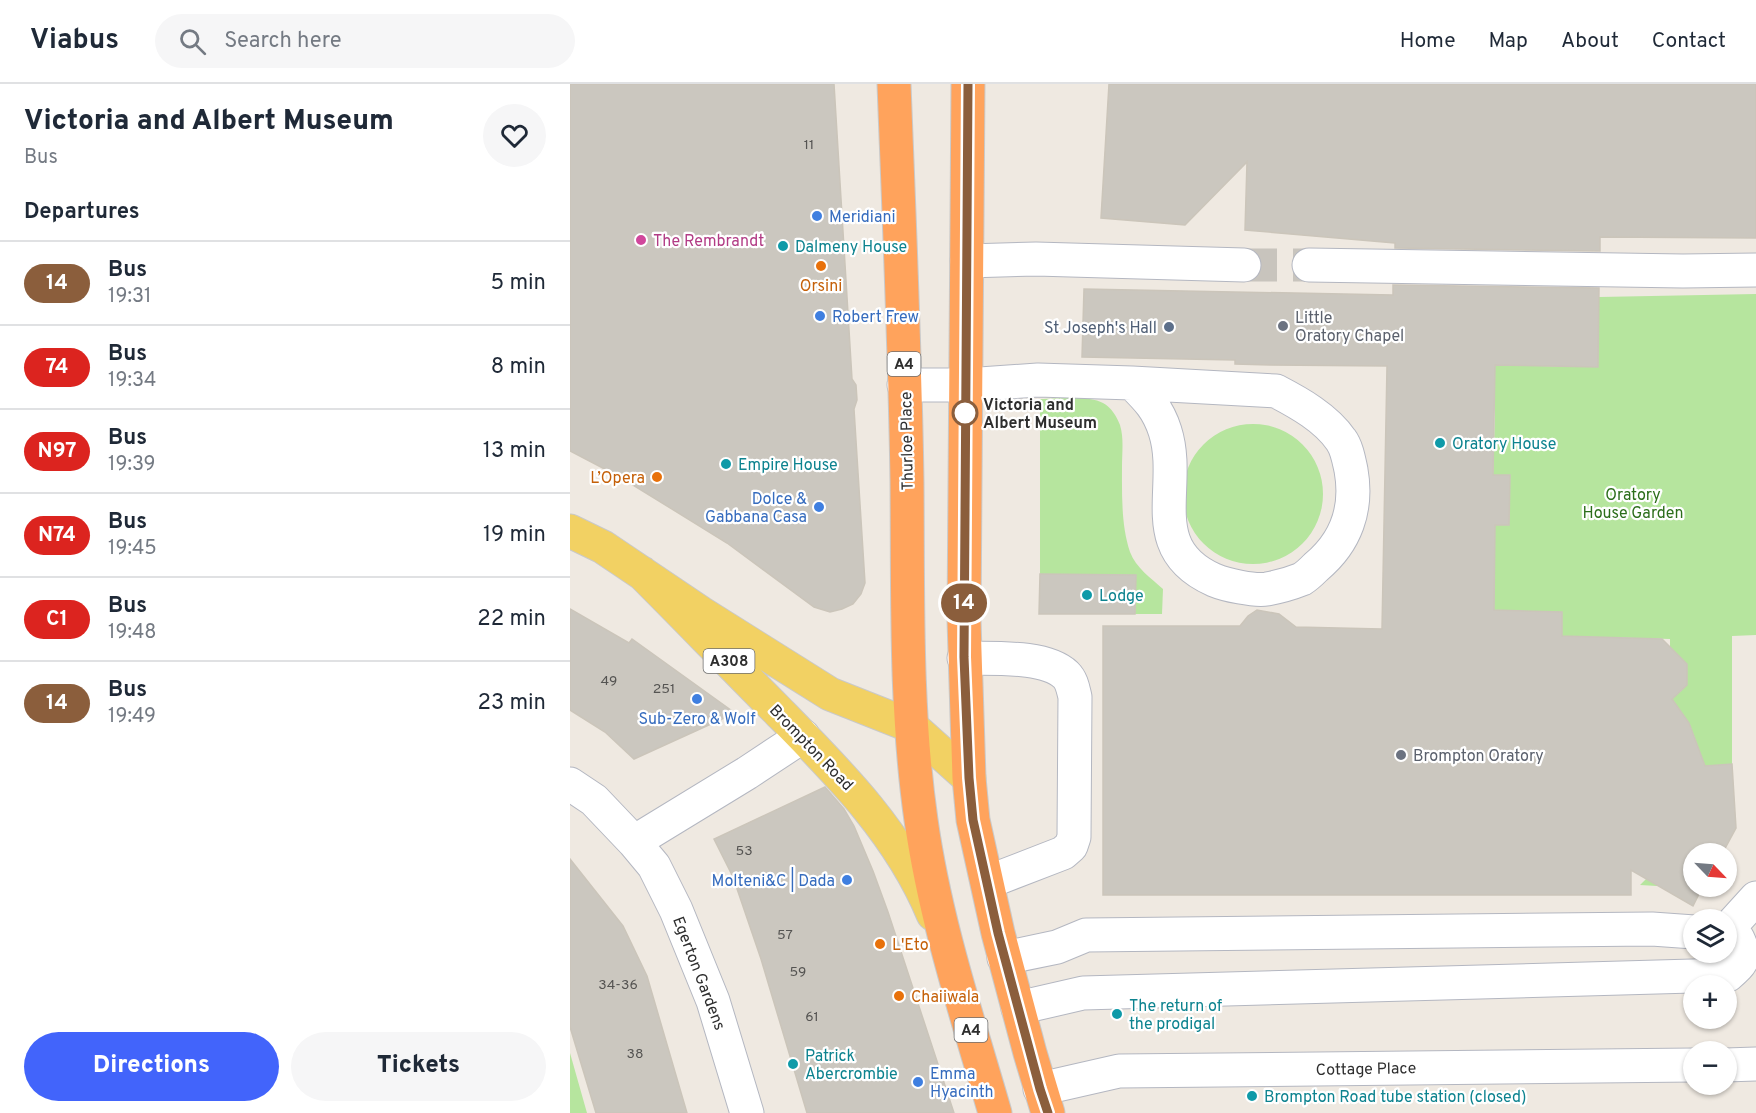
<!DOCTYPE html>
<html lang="en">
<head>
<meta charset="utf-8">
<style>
	:root { --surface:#fff; --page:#f6f6f7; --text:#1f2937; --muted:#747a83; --line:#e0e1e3; --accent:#4264fb }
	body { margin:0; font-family:Overpass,sans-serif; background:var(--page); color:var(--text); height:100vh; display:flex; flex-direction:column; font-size:22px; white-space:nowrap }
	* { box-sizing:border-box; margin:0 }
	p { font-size:20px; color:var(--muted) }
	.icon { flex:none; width:33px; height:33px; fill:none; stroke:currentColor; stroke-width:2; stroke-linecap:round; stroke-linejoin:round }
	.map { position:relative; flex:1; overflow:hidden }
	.drawer { display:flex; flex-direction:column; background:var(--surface); width:570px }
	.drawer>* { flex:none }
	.badge { padding:0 12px; border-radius:20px; font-size:21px; line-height:39px }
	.needle { width:39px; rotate:115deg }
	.buttons { position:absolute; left:1113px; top:759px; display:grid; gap:12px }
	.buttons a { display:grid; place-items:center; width:54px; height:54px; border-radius:50%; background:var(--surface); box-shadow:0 2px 4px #0004; font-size:30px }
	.map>.badge { position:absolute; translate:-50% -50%; box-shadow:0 0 0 3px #fff }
	h2 { padding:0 24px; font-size:22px; line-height:54px }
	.round { display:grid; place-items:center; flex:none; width:63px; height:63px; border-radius:32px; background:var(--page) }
	.head { display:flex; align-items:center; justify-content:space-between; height:102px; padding:0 24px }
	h1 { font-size:28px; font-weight:800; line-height:45px }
	.primary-button { display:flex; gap:12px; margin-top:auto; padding:12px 24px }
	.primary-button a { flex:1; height:69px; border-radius:36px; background:var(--accent); color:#fff; font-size:24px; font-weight:800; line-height:69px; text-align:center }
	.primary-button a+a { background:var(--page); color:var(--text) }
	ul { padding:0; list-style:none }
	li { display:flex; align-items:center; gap:18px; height:84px; padding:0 24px; border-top:2px solid var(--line) }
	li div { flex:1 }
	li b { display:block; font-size:22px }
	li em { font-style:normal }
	li .badge { min-width:66px; font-weight:700; text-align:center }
	header { display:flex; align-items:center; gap:36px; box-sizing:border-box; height:84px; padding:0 30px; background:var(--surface); border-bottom:2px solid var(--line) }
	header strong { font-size:28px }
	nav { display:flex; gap:33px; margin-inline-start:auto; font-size:21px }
	.search { width:420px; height:54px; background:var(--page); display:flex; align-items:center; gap:15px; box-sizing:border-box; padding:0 21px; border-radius:33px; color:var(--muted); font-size:22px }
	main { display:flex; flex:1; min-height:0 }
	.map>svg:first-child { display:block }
	.green { fill:#b6e59e }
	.building { fill:#cbc7bf; stroke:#cbc5ba; stroke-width:1.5 }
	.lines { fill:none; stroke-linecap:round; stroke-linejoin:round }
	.minor-tunnel { stroke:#c8c4bd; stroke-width:33; stroke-dasharray:33 16; stroke-linecap:butt }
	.minor-casing { stroke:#b4b7c1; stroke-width:35 }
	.major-casing { stroke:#c9c9c9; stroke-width:35 }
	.highway-casing { stroke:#c9c9c9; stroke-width:35 }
	.minor { stroke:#fff; stroke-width:33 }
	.major { stroke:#f2d163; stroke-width:33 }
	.highway { stroke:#ffa35c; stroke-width:33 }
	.line-casing { stroke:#fff; stroke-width:14 }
	.line { stroke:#8b5e3c; stroke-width:9 }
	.shop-dot { fill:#3f7fe0; stroke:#fff; stroke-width:2 }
	.hotel-dot { fill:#d1479c; stroke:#fff; stroke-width:2 }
	.culture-dot { fill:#0f9aa8; stroke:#fff; stroke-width:2 }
	.food-dot { fill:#e8710a; stroke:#fff; stroke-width:2 }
	.worship-dot { fill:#6b7280; stroke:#fff; stroke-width:2 }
	.service-dot { fill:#5c6f8a; stroke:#fff; stroke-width:2 }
	.stop-dot { fill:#fff; stroke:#8b5e3c; stroke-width:3 }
	.labels { text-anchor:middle; stroke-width:4.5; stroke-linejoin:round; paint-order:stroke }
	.number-label { font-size:14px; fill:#555452 }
	.shield { fill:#fff; stroke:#6d6d6d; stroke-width:1.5 }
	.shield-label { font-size:15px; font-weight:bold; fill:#2e2e2e }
	.shop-label { font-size:16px; fill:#366cbe; stroke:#fff; text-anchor:start }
	.hotel-label { font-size:16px; fill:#b23c85; stroke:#fff; text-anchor:start }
	.culture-label { font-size:16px; fill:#0d838f; stroke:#fff; text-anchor:start }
	.food-label { font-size:16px; fill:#c56008; stroke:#fff; text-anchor:start }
	.worship-label { font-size:16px; fill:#5b616d; stroke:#fff; text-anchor:start }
	.service-label { font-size:16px; fill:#4e5e75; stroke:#fff; text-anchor:end }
	.stop-label { font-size:16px; font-weight:bold; fill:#2e2e2e; stroke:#fff; text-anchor:start }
	.street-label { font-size:16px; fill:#2e2e2e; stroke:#fff }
	.park-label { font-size:16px; fill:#2c6e1b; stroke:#fff }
</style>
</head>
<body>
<header>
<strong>Viabus</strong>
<div class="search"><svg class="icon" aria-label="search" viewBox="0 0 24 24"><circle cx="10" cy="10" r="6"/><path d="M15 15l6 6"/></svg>Search here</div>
<nav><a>Home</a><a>Map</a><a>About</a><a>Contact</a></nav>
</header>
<main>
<section class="drawer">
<div class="head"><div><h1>Victoria and Albert Museum</h1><p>Bus</p></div><a class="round"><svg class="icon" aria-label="heart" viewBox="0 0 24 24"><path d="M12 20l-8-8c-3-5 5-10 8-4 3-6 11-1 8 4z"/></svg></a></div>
<h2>Departures</h2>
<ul>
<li><span class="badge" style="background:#8b5e3c;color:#fff">14</span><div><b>Bus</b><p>19:31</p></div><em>5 min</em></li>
<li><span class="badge" style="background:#dc241f;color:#fff">74</span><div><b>Bus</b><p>19:34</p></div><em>8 min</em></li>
<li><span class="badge" style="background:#dc241f;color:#fff">N97</span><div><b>Bus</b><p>19:39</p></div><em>13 min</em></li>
<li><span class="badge" style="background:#dc241f;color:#fff">N74</span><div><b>Bus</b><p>19:45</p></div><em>19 min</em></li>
<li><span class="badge" style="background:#dc241f;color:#fff">C1</span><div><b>Bus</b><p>19:48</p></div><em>22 min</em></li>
<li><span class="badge" style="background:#8b5e3c;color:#fff">14</span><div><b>Bus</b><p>19:49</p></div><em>23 min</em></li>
</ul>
<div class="primary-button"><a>Directions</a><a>Tickets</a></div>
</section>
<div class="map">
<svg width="1186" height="1029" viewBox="0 0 1186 1029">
	<rect width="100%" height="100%" fill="#efe9e1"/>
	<path class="green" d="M1186 210V551L1162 552V680L1138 682 1125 735 1087 802 1070 801 1085 786 1130 681 1127 660 1119 639 1100 614 1099 608H1110L1117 601V580L1111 574 1100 573V555L992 552 914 526 924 500 925 441H939L940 391H923L925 328 919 281 1028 283 1029 213Z
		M470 315C487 315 519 311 533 319 541 323 547 333 550 341 554 354 552 369 552 382 552 410 551 441 560 468 566 484 581 494 593 505L592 530H565L566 491 470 490Z
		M613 410a70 70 0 1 1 140 0a70 70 0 1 1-140 0Z
		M0 969 17 1029H0Z"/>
	<path class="building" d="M0 0H264L282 295 286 301 287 316 284 325 295 499 291 510 283 520 272 525 260 528 244 523 157 459 50 393 0 367Z
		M539 0H1186V154L1030 153V167L825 164V159L675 146 677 78 615 141 531 134Z
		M823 201 1029 204 1028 283 925 281 923 391H940L939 441H925L924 526 992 528V552L1092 555 1117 580V601L1102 615 1119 639 1135 682 1162 680 1166 744 1152 770H1124V802H1133L1123 822 1061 786V811H533V542H670L678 532 687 526 709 530 726 543 812 545 817 282 700 281 665 280V276L512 273 514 205 823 211Z
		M470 490 566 491 565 530H469Z
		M0 525 59 559 62 555 165 629 64 675 35 648 0 626Z
		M255 703 274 725 284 742 303 787 318 828 384 1029H237L191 875 163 793 144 755Z
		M0 775 53 842 77 892 117 1029H26L0 943Z"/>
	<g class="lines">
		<path class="minor-tunnel" d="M674 181H739"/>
		<defs>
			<path id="minor" d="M397 177 466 175 674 181
				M739 181 1113 187 1186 186
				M334 301H396L468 296 562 299 706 307C729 319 756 334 771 356 777 364 779 377 781 386 788 425 776 458 746 483 742 487 737 492 732 495 722 499 708 503 697 505 684 507 656 501 644 496 572 464 613 403 595 347 588 325 578 315 562 299
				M394 574C422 575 475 571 496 591 502 597 503 605 505 613L504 753 501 762 493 769 418 798
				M0 700 24 716 64 758 84 782 106 826 143 917 177 1029
				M64 758 177 689 233 652
				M1156 847 1186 814
				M434 874 487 863 516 851 1082 845 1124 848
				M448 924 513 909 1158 891C1173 878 1177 874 1168 855L1156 851
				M1156 981 1186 980
				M470 1005 549 987 1124 981"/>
			<path id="major" d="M0 447 33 463 131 529 260 610 341 642 399 694
				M72 489C117 534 161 580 206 625 267 687 329 748 363 830"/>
			<path id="highway" d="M324 0C329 132 335 264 337 397 338 509 335 624 351 736 365 836 397 932 425 1029
				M398 0 394 536 399 694 403 736 428 849 460 969 478 1029"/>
		</defs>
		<use href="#minor" class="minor-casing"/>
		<use href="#major" class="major-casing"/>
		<use href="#highway" class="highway-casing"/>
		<use href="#minor" class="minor"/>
		<use href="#major" class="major"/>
		<use href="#highway" class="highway"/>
	</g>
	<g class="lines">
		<defs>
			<path id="line" d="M398 0 394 573 399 694 403 736 428 849 470 1005 478 1029"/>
		</defs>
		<use href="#line" class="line-casing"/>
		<use href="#line" class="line"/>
	</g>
	<g class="shop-dot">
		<circle cx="247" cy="132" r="6"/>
		<circle cx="250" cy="232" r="6"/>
		<circle cx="249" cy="423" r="6"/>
		<circle cx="127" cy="615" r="6"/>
		<circle cx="277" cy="796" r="6"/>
		<circle cx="348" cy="998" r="6"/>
	</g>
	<circle class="hotel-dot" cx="71" cy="156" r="6"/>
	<g class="culture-dot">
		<circle cx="213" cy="162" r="6"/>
		<circle cx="870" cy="359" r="6"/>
		<circle cx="156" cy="380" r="6"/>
		<circle cx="517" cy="511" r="6"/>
		<circle cx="547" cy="930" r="6"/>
		<circle cx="223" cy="980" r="6"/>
		<circle cx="682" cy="1012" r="6"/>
	</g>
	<g class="food-dot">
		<circle cx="251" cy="182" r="6"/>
		<circle cx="87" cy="393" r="6"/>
		<circle cx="310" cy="860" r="6"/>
		<circle cx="329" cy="912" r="6"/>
	</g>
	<g class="worship-dot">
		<circle cx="713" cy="242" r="6"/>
		<circle cx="831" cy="671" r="6"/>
	</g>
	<circle class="service-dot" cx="599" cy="243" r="6"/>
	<circle class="stop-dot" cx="395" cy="329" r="12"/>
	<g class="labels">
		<g class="number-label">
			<text x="239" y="65">11</text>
			<text x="39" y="601">49</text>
			<text x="94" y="609">251</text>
			<text x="174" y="771">53</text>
			<text x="215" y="855">57</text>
			<text x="228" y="892">59</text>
			<text x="48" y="905">34-36</text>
			<text x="242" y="937">61</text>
			<text x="65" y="974">38</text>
		</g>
		<g class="shield">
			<rect x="317.5" y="268" width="33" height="24" rx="4.5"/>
			<rect x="133.5" y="565" width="51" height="24" rx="4.5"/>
			<rect x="384.5" y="934" width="33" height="24" rx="4.5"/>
		</g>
		<g class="shield-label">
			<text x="334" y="285">A4</text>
			<text x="159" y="582">A308</text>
			<text x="401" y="951">A4</text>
		</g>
		<g class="shop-label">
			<text x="259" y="138">Meridiani</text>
			<text x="262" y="238">Robert Frew</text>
			<text x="237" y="420" text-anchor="end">Dolce &amp;<tspan x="237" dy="18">Gabbana Casa</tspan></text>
			<text x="127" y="640" text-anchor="middle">Sub-Zero &amp; Wolf</text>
			<text x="265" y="802" text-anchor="end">Molteni&amp;C | Dada</text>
			<text x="360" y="995">Emma<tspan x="360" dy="18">Hyacinth</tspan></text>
		</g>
		<g class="hotel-label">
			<text x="83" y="162">The Rembrandt</text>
		</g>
		<g class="culture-label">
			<text x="225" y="168">Dalmeny House</text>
			<text x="882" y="365">Oratory House</text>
			<text x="168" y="386">Empire House</text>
			<text x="529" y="517">Lodge</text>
			<text x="559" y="927">The return of<tspan x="559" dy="18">the prodigal</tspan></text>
			<text x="235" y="977">Patrick<tspan x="235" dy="18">Abercrombie</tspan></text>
			<text x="694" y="1018">Brompton Road tube station (closed)</text>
		</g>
		<g class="food-label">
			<text x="251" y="207" text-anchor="middle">Orsini</text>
			<text x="75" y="399" text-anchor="end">L’Opera</text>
			<text x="322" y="866">L'Eto</text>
			<text x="341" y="918">Chaiiwala</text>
		</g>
		<g class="worship-label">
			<text x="725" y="239">Little<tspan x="725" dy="18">Oratory Chapel</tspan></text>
			<text x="843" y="677">Brompton Oratory</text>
		</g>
		<g class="service-label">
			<text x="587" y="249">St Joseph's Hall</text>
		</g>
		<g class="stop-label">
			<text x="413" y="326">Victoria and<tspan x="413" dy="18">Albert Museum</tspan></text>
		</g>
		<g class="street-label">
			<text transform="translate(336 357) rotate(-91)" y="6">Thurloe Place</text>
			<text transform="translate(242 663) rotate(46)" y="6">Brompton Road</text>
			<text transform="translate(130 889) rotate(69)" y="6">Egerton Gardens</text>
			<text transform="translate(796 984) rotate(-1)" y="6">Cottage Place</text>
		</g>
		<g class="park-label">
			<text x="1063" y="416">Oratory<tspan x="1063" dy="18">House Garden</tspan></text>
		</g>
	</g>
</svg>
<div class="buttons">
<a><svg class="needle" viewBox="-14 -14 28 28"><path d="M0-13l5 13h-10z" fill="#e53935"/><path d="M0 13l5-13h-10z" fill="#747a83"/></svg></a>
<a><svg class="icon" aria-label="layers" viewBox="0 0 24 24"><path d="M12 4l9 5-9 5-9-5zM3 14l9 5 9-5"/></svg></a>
<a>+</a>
<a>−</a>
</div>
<b class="badge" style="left:394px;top:519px;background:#8b5e3c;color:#fff">14</b>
</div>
</main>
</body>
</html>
